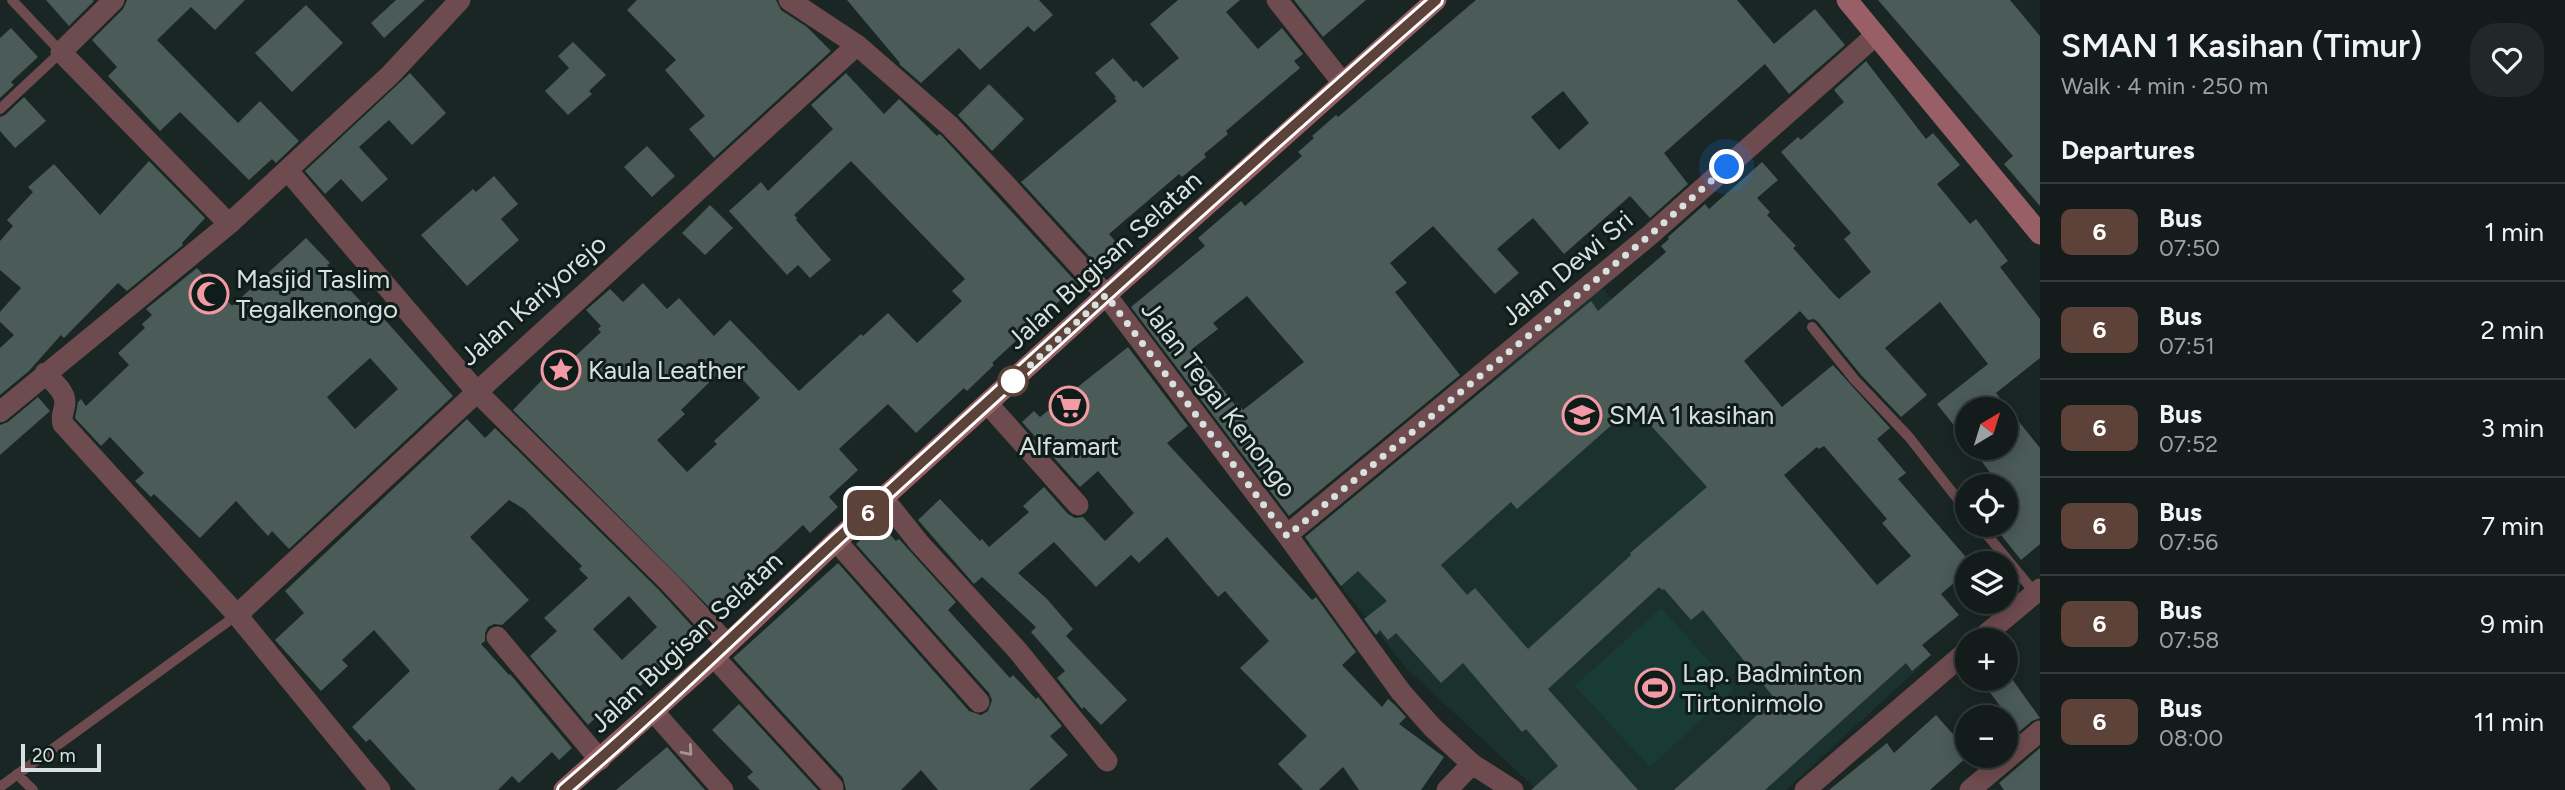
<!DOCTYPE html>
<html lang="en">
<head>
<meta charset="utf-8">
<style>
	:root { --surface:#131c1b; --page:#202928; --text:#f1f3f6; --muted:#9da1a3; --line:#323a3a }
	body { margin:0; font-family:Figtree,sans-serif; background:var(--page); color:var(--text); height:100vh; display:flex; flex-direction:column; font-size:26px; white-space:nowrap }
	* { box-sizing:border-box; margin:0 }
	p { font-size:23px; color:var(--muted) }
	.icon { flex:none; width:38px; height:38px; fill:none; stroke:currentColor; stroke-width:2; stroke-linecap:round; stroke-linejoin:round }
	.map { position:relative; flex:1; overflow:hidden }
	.side { display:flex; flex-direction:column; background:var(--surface); width:525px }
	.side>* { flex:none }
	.badge { padding:0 14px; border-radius:10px; font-size:24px; line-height:46px }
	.needle { width:46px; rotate:38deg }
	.buttons { position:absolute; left:1955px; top:397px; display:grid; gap:14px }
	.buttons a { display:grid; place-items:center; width:63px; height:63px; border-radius:50%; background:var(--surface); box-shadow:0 4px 18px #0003,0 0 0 2px var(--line); font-size:35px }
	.scale { position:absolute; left:21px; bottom:18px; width:80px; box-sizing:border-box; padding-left:7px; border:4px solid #d8e1df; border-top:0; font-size:19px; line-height:24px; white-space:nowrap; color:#d8e1df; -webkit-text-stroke:5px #0f1d1a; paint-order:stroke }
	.you { position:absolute; width:35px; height:35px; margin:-18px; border:5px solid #fff; border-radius:50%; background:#1a73e8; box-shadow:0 0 0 10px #1a73e833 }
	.map>.badge { position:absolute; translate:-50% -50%; box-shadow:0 0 0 4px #fff }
	h2 { padding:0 21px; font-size:26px; line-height:63px }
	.round { display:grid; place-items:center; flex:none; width:74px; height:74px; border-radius:28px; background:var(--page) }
	.summary { display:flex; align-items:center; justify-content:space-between; height:119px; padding:0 21px }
	h1 { font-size:33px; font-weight:600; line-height:52px }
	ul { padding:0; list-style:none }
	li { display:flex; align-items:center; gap:21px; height:98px; padding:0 21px; border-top:2px solid var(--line) }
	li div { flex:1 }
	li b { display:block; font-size:26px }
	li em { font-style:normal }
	li .badge { min-width:77px; font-weight:700; text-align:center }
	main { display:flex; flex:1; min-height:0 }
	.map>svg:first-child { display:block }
	.built { fill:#1b312d }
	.green { fill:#193b36 }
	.building { fill:#4b5b57; fill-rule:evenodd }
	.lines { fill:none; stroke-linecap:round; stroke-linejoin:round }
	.lane { stroke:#6e4b4e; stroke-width:10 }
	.street { stroke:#6e4b4e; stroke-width:21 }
	.secondary { stroke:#986066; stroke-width:21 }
	.oneway { stroke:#a39696 }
	.line-casing { stroke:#fff; stroke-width:16 }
	.line { stroke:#5c4238; stroke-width:10 }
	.walk { stroke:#d8e1df; stroke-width:7; stroke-dasharray:0 12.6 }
	.stop-dot { fill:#fff; stroke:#5c4238; stroke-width:3.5 }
	.labels { text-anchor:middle; stroke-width:6; stroke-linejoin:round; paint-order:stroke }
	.street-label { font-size:26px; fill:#d8e1df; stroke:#0f1d1a }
	.poi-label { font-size:26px; fill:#d8e1df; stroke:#0f1d1a; text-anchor:start }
</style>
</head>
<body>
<main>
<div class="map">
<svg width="2040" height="790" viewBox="0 0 2040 790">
	<rect width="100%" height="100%" fill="#192624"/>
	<path class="built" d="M1600 285 1923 664 1786 790H1537L1407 669 1308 545Z"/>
	<path class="green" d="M1661 608 1734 689 1650 767 1575 686Z"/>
	<path class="building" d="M46 0H92L94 1 69 26Z
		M127 0H245L215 30 191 7 157 40 238 123 260 101 299 141 276 163 272 159 249 180 180 112 160 131 108 76 117 67 92 40 123 9Z
		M396 0H425L384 38 371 23Z
		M637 0H776L781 10 807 27 831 51 714 158 689 129 705 116 665 70 676 60 627 10Z
		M847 0H1039L1053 15 1034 32 1028 26 980 70 959 48 921 83 899 64 900 63Z
		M1178 0H1240L1226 12 1258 49 1282 28 1303 54 1294 61 1300 68 1226 131 1228 134 1204 154 1206 157 1182 177 1179 174 1109 234 1121 248 1099 267 1021 182 1117 101 1114 98 1116 97 1095 73 1113 58 1134 82 1136 80 1143 88 1179 58 1150 24Z
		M1294 0H1366L1323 37Z
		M1476 0H1737L1774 44 1815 9 1845 45 1789 94 1765 64 1664 153 1688 184 1650 218 1630 196 1564 254 1533 218 1497 249 1519 273 1495 294 1433 226 1390 263 1407 283 1395 292 1460 375 1289 516 1131 307 1205 246 1198 238 1241 201 1245 206 1302 156 1298 152 1314 138 1312 136 1336 115 1338 117ZM1563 91 1589 123 1559 150 1531 117ZM1247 296 1304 362 1243 410 1237 403 1235 405 1192 349 1218 329 1213 323Z
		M1878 0H2010L2040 36V206L2004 164 2013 156Z
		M306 5 343 43 292 92 255 53Z
		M11 28 38 57 11 82 14 85 0 98V38Z
		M573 42 606 75 589 91 592 94 568 115 545 91 569 68 558 56Z
		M1866 61 1926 139 1933 133 1960 165 1937 184 1970 224 1976 219 2008 261 2000 267 2040 319V358L1996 393 2040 448V544L2021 560 1993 525H2006V486H1975L1991 474 1972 448H2006V410H1967V442L1937 404 1988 364 1940 302 1885 348 1927 395 1901 417 1861 375 1818 322 1814 319 1808 320 1800 311 1744 361 1782 407 1833 365 1890 428 1877 439 1906 473 1898 479 1972 564H1967V572L1941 594 1959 615 1922 645 1931 655 1912 671 1906 663 1765 790H1674L1775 699 1703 610 1691 620 1664 589 1662 590 1659 587 1548 689 1638 790H1531L1558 766 1526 729 1522 732 1463 663 1441 683 1396 633 1388 640 1380 630 1376 635 1364 619 1387 601 1358 571 1341 586 1305 537 1591 301 1598 311 1666 252 1661 246 1669 239 1668 237 1705 204 1709 209 1762 162 1778 180 1757 198 1770 212 1767 215 1796 246 1793 248 1833 293 1839 299 1871 272 1844 239 1851 233 1781 152 1798 137 1801 140 1844 102 1834 90ZM1633 406 1707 487 1630 553 1631 555 1528 649 1475 588 1467 595 1441 565 1511 502 1517 509ZM1824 446 1887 519 1882 523 1911 556 1877 585 1784 475 1817 447 1819 449Z
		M410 73 446 113 412 145 389 120 359 147 388 179 362 202 341 179 325 194 305 171Z
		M846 73 884 114 899 99 937 136 939 134 941 135 1078 284 992 363 994 365 967 391 964 388 916 433 888 404 839 449 858 470 829 497 838 507 810 533 803 525 737 587 741 591 716 614 513 410 544 378 560 364 563 368 601 332 598 329 601 326 586 310 610 289 623 302 643 283 667 309 679 298 714 336 730 320 799 391 861 334 863 336 888 313 917 343 962 301 952 291 965 279 851 161 794 215 797 218 796 220 831 260 810 278 798 265 787 275 729 211 761 182 768 191 833 129 811 105ZM728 364 760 398 714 441 717 444 687 472 657 440 685 414 681 410Z
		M989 84 1024 119 992 151 958 115Z
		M24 97 46 121 15 148 0 131V117L5 115Z
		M647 146 675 176 652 197 624 167Z
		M149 161 205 218 182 243 183 245 127 291 118 283 64 338 61 335 29 371 0 395V348L14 335 0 322V312L21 288 0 270V241L13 226 7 220 33 192 28 187 54 164 100 215Z
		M494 176 518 204 501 219 519 240 467 286 421 235 473 189 476 192Z
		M710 205 733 228 705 255 682 233Z
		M306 238 330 263 327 265 365 306 369 302 453 396 289 549 272 531 268 536 236 501 200 538 154 494 151 497 135 481 144 473 110 437 101 446 75 418 78 402 81 399 86 406 129 365 118 353 145 328 142 324 152 315 146 309 197 268 232 306ZM370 358 398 389 355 429 327 397Z
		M1128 347 1188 426 1167 443 1312 600 1316 597 1356 652 1342 665 1382 707 1388 699 1394 704 1406 717 1399 724 1444 757 1421 790H1359L1343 767 1319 790H1303L1278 764 1307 736 1240 668 1269 641 1225 591 1218 597 1167 537 1139 563 1131 555 1096 587 1054 542 1018 573 1047 599 1073 629 1066 636 1127 700 1101 725 1084 707 1082 709 1057 678 1065 671 1031 632 1036 627 982 577 974 584 918 520 940 499 980 541 982 539 989 547 1029 512 1023 506 1044 487 1068 514 1075 518 1083 517 1105 541 1134 513 1098 471 1080 487 1022 422 1034 411 1040 417Z
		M38 397 50 411 0 455V425L8 422Z
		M467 419 485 438 495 428 659 590 703 638 676 662 671 656 624 702 622 700 609 712 605 709 588 725 530 656 557 631 544 618 588 578 579 569 582 566 524 509 509 500 470 537 529 600 502 625 494 624 488 627 485 633V641L481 644 509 675 510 674 572 748 559 760 552 752 519 783 512 776 498 790H416L370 739 366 742 352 727 410 671 374 630 342 660 348 666 321 691 275 640 304 613 285 591ZM629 596 657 627 622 660 593 629Z
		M879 523 896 541 899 539 956 602 948 610 1010 678 1013 675 1036 699 1038 697 1062 726 1050 736 1068 755 1029 790H938L921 770 901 790H846L843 778 733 658 838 563 969 711 981 715 988 711 992 700 989 693 856 544Z
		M1980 679H2012L2040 718 2032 721 2006 743V718H1992L2003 710Z
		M739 704 818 790H760L747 777 753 772 712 730Z
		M1936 715 1967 750 1968 756 1930 790H1829L1887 743 1894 753Z
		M667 747 705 790H616Z
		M2040 748V790H2004L1999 783Z"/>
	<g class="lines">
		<path class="lane" d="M0 109 61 52 12 0
			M1812 327 1855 380 1909 437 1967 511
			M1979 525 2035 593
			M17 774 33 790
			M0 787 237 615"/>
		<path class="street" d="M114 0 61 52 229 224
			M789 0 857 45 950 126 1006 185 1106 295 1287 535 1401 692 1433 728 1472 764 1513 790
			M1277 0 1342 82
			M288 171 477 392 668 581 727 644
			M45 373C52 381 65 391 65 402 65 410 60 416 63 424L237 615 380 790
			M988 404 1078 505
			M0 412 229 224 390 75 460 0
			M884 499 920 544 1018 651 1107 761
			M1287 535 1650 235 1876 35
			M836 541 979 702
			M237 615 477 392 857 45
			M497 637 600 760
			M1979 640 2040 589
			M714 657 833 787
			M653 711 723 790
			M1447 790 1472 764
			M1805 790 1967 651
			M1970 790 2040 731"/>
		<path class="secondary" d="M1847 0 2040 234
			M564 790 714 657 836 541 1106 295 1436 0"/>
	</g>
	<defs><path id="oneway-chevron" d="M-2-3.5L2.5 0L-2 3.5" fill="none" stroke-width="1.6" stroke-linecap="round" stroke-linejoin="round" transform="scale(1.75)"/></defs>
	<use class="oneway" href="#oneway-chevron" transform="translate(688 751) rotate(49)"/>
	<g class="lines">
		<defs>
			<path id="line" d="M564 790C657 711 744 625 834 542 1034 360 1233 178 1436 0"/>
		</defs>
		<use href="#line" class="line-casing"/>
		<use href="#line" class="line"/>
		<path class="walk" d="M1013 381 1008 386 1106 295 1287 536 1650 235 1727 167"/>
	</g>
	<defs>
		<symbol id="mosque-ring" viewBox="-11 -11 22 22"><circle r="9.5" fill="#0f1d1a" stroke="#f49aa4" stroke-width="1.5"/><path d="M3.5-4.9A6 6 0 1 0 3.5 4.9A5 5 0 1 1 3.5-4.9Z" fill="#f49aa4"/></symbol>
		<symbol id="sight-ring" viewBox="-11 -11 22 22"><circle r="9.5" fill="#0f1d1a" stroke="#f49aa4" stroke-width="1.5"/><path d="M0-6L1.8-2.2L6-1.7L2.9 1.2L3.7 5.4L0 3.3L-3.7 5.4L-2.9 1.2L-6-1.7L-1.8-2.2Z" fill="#f49aa4"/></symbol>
		<symbol id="supermarket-ring" viewBox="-11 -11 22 22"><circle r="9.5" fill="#0f1d1a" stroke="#f49aa4" stroke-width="1.5"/><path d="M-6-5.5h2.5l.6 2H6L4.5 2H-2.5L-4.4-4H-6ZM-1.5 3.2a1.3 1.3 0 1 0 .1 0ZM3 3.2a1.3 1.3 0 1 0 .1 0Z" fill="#f49aa4"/></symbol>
		<symbol id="school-ring" viewBox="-11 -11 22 22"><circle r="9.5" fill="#0f1d1a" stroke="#f49aa4" stroke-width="1.5"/><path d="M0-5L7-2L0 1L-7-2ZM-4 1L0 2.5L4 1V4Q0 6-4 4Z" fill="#f49aa4"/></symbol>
		<symbol id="stadium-ring" viewBox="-11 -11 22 22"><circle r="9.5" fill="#0f1d1a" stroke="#f49aa4" stroke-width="1.5"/><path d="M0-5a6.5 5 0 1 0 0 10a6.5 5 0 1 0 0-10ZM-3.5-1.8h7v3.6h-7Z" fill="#f49aa4"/></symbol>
	</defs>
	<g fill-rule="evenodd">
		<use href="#mosque-ring" x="187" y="272" width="44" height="44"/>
		<use href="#sight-ring" x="539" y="348" width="44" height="44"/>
		<use href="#supermarket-ring" x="1047" y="384" width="44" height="44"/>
		<use href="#school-ring" x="1560" y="393" width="44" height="44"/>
		<use href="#stadium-ring" x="1633" y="666" width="44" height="44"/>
	</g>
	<circle class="stop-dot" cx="1013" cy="381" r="14"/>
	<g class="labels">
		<g class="street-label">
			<text transform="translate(1104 260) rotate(-42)" y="9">Jalan Bugisan Selatan</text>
			<text transform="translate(1567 268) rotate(-40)" y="9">Jalan Dewi Sri</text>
			<text transform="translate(533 300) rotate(-41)" y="9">Jalan Kariyorejo</text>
			<text transform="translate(1219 399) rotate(53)" y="9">Jalan Tegal Kenongo</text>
			<text transform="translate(686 642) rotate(-43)" y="9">Jalan Bugisan Selatan</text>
		</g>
		<g class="poi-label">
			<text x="236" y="288">Masjid Taslim<tspan x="236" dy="30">Tegalkenongo</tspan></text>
			<text x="588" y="379">Kaula Leather</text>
			<text x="1609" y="424">SMA 1 kasihan</text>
			<text x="1069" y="455" text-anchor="middle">Alfamart</text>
			<text x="1682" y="682">Lap. Badminton<tspan x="1682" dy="30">Tirtonirmolo</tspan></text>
		</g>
	</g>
</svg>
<div class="buttons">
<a><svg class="needle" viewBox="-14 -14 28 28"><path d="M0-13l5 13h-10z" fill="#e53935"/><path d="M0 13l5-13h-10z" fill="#9da1a3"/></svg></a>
<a><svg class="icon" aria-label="locate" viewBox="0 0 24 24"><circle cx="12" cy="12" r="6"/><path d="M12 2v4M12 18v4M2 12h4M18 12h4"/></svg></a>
<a><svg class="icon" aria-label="layers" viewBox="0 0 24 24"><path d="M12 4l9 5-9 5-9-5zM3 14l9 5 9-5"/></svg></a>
<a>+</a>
<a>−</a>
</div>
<div class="scale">20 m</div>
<div class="you" style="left:1727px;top:167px"></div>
<b class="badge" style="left:868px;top:513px;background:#5c4238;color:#fff">6</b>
</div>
<section class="side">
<div class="summary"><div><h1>SMAN 1 Kasihan (Timur)</h1><p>Walk · 4 min · 250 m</p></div><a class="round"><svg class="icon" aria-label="heart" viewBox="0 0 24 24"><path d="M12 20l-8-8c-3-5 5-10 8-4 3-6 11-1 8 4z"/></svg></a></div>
<h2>Departures</h2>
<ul>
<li><span class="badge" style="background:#5c4238;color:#fff">6</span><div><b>Bus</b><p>07:50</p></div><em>1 min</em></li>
<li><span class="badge" style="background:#5c4238;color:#fff">6</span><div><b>Bus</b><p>07:51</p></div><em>2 min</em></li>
<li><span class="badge" style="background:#5c4238;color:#fff">6</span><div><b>Bus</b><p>07:52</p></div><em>3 min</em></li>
<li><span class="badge" style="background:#5c4238;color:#fff">6</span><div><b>Bus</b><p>07:56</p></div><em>7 min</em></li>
<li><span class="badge" style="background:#5c4238;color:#fff">6</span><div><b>Bus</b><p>07:58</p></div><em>9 min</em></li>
<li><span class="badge" style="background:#5c4238;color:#fff">6</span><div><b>Bus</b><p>08:00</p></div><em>11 min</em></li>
</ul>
</section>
</main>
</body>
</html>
